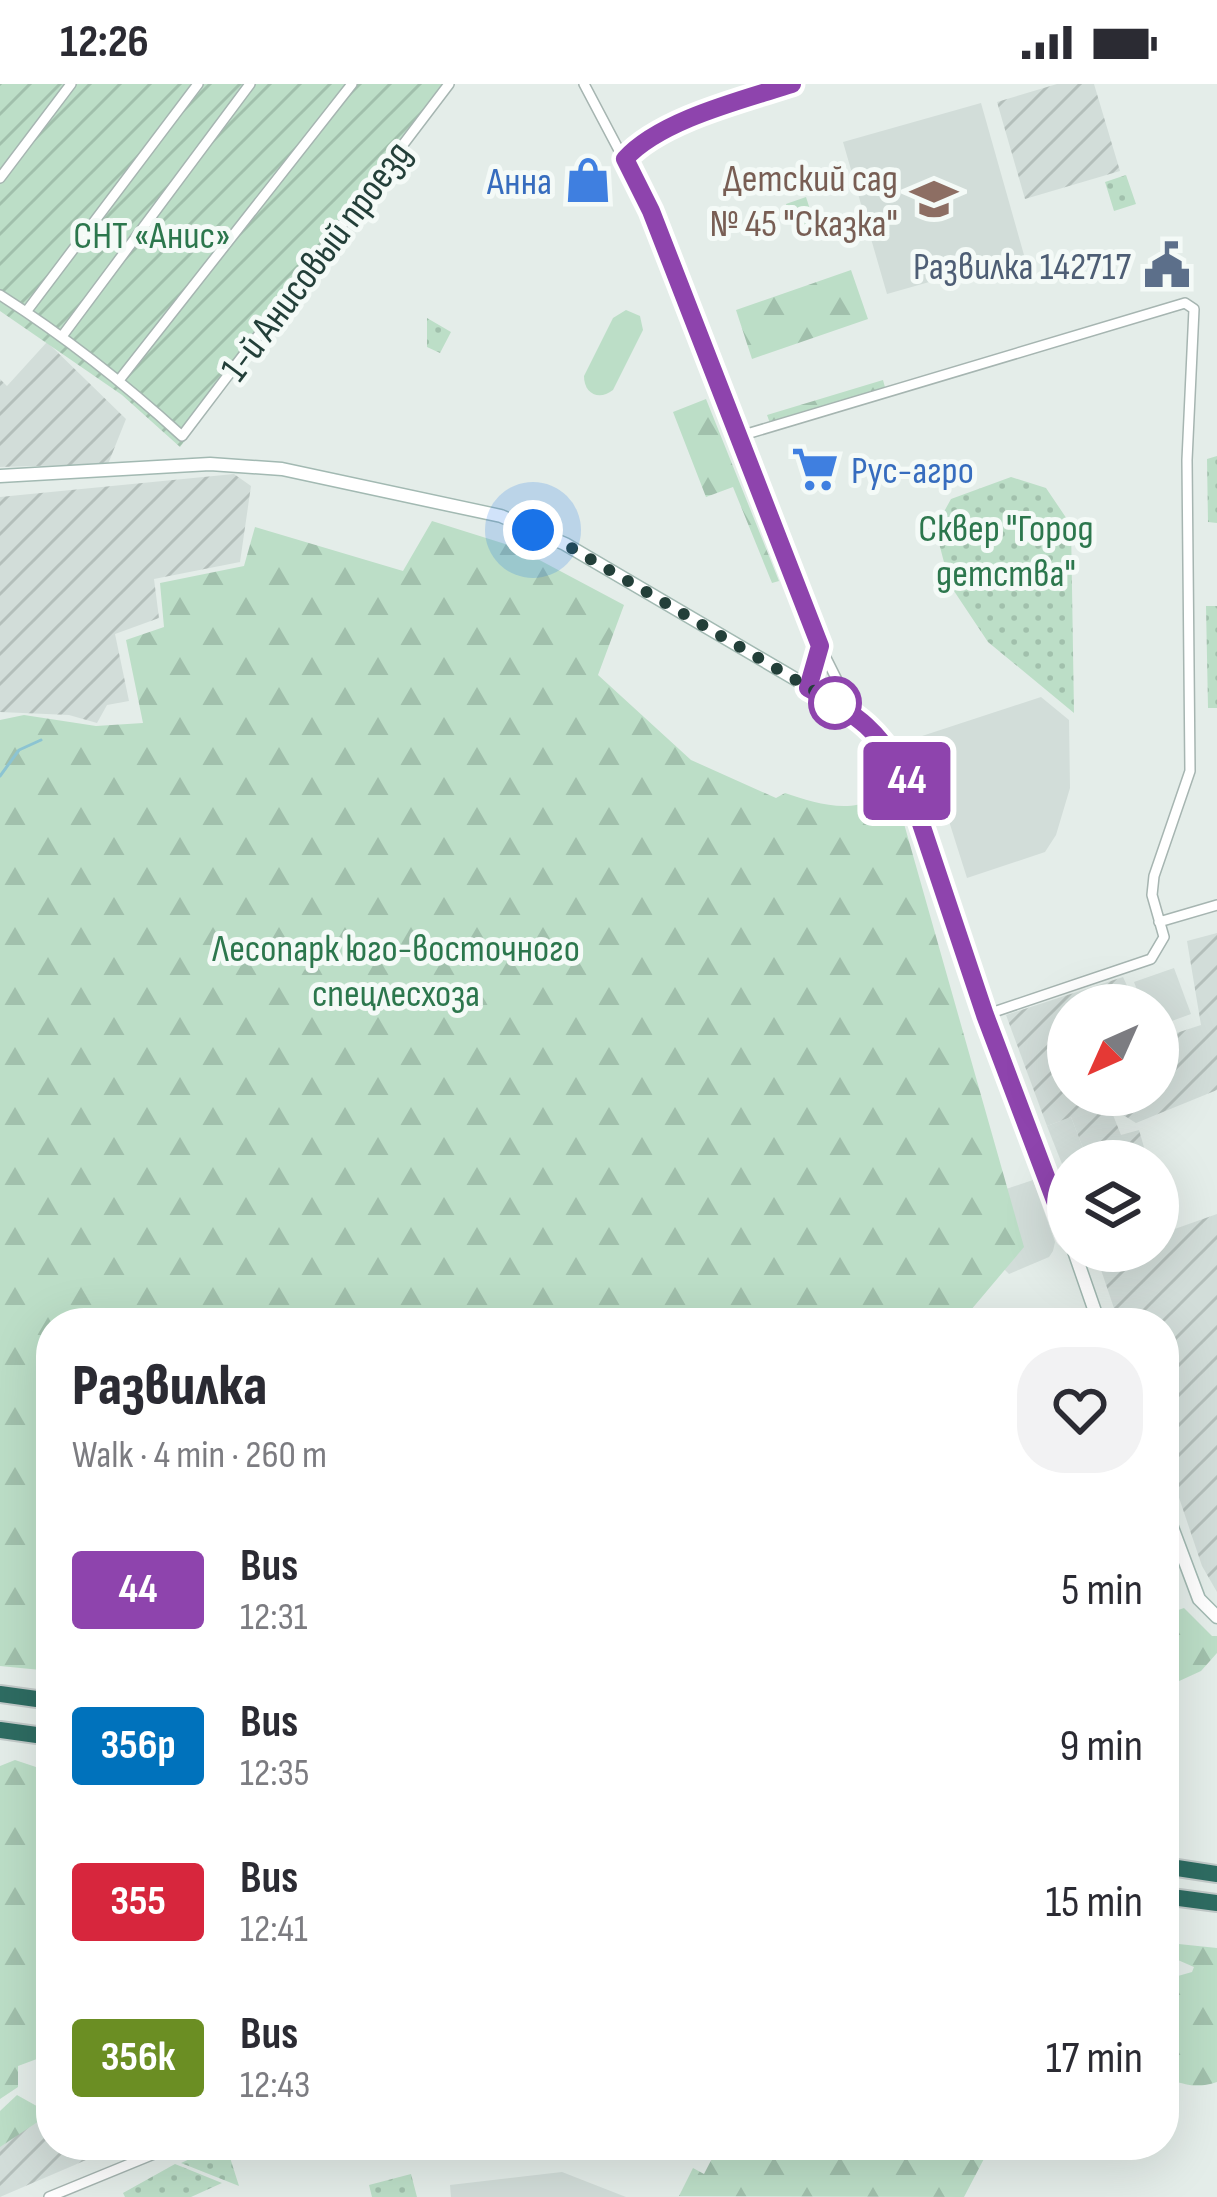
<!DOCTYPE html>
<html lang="en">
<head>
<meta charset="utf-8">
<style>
	:root { --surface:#fff; --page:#f2f2f3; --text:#2b2b33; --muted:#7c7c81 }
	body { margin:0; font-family:"Sofia Sans Condensed",sans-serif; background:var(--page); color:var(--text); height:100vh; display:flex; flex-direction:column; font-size:45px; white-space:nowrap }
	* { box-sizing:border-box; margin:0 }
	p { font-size:39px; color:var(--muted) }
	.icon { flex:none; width:66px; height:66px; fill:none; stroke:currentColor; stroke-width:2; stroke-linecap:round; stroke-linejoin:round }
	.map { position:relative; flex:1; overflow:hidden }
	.sheet { position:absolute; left:36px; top:1224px; width:1143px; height:852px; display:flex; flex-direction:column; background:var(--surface); border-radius:48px; box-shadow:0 12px 48px #0002 }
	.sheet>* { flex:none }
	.badge { padding:0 24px; border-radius:9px; font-size:42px; line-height:78px }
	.needle { width:78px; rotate:225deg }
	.fabs { position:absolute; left:1047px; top:900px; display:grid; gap:24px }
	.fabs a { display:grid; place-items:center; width:132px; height:132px; border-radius:50%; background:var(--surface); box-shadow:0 12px 48px #0002; font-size:60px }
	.you { position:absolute; width:60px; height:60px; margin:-30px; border:9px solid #fff; border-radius:50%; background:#1a73e8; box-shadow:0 0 0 18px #1a73e833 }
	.map>.badge { position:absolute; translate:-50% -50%; box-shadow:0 0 0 6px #fff }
	.round { display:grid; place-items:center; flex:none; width:126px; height:126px; border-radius:48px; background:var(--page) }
	.head { display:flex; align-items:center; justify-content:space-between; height:204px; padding:0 36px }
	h1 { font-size:57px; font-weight:800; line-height:90px }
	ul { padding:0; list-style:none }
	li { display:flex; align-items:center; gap:36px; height:156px; padding:0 36px }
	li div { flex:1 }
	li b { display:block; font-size:45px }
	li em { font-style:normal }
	li .badge { min-width:132px; font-weight:700; text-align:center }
	.status { display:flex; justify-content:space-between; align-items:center; height:84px; padding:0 60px; background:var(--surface); direction:ltr }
	.status svg { height:33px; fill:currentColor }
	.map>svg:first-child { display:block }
	.built { fill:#d2ddd9 }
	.industrial { fill:url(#industrial-furrows) }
	.grass { fill:url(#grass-dots) }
	.forest { fill:url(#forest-firs) }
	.garden { fill:url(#garden-furrows) }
	.pitch { fill:#bcdec7 }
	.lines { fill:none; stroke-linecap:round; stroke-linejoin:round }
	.stream { stroke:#8cc4d2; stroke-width:3 }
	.street-casing { stroke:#a6b5b1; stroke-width:12 }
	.secondary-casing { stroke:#a2b9b2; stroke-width:15 }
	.highway-casing { stroke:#c1c9c8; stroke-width:20 }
	.street { stroke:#fff; stroke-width:9 }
	.secondary { stroke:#fff; stroke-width:12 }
	.highway { stroke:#2e6c62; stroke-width:16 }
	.line-casing { stroke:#fff; stroke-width:27 }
	.line { stroke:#8e44ad; stroke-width:18 }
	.walk { stroke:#233f39; stroke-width:12; stroke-dasharray:0 21.6 }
	.stop-dot { fill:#fff; stroke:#8e44ad; stroke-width:6 }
	.labels { text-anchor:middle; stroke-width:10; stroke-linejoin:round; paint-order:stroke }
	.education-label { font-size:39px; fill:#785e54; stroke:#f4faf7; text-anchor:end }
	.shop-label { font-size:39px; fill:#366cbe; stroke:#f4faf7; text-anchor:end }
	.park-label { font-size:39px; fill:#2c774d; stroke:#f4faf7 }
	.street-label { font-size:39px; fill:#233f39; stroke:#f4faf7 }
	.service-label { font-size:39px; fill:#4e5e75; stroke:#f4faf7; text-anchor:end }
</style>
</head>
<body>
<div class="status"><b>12:26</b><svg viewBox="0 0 49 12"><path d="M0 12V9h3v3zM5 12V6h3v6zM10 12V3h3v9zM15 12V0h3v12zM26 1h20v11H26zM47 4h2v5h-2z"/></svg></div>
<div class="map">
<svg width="1217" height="2113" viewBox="0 0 1217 2113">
	<defs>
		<pattern id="industrial-furrows" width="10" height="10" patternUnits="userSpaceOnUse" patternTransform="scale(3)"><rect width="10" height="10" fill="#d2ddd9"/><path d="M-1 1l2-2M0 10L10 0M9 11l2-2" fill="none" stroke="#b4bfbb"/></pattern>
		<pattern id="grass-dots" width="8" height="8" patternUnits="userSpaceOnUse" patternTransform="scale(3)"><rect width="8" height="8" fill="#bcdec7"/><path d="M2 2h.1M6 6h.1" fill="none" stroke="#a1c0ac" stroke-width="1.8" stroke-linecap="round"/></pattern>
		<pattern id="forest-firs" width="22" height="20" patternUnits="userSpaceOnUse" patternTransform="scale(3)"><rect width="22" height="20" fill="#bcdec7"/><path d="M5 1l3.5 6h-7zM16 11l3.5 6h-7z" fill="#a1c0ac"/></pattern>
		<pattern id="garden-furrows" width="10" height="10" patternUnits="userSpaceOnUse" patternTransform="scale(3)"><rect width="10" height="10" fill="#bcdec7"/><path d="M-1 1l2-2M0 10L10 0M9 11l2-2" fill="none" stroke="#a1c0ac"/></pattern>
	</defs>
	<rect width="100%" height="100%" fill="#e4ede9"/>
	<path class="built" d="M981 19 1024 171 887 210 843 58Z
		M1041 613 1069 636 1070 704 1056 751 1045 768 967 794 922 652Z
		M1174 884 1191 930 1158 942V921H1132L1129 915 1139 911 1134 898Z
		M1071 1033 1088 1077H1068V1095L1047 1042Z
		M1033 1096 1055 1158 1053 1167 1049 1173 1009 1190 995 1176 1000 1107Z
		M562 2088 626 2113H451L450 2101Z"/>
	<path class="industrial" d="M1057 0H1094L1120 87 1025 115 997 18Z
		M47 258 126 335 108 380 0 383V295L7 302Z
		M234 390 251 402 240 478 154 495 159 534 115 550 129 617 107 621 97 639 69 631 0 628V413Z
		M1217 849V1006L1136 1039 1120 1029 1110 1011H1158V955L1201 941 1187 857Z
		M1123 893 1129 906 1124 921H1068V1011H1105L1121 1051 1139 1046 1148 1077H1088L1071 1033 1047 1042 1006 931Z
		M1158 1112 1169 1147 1217 1130V1508L1202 1482 1164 1369V1239H1119L1097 1174 1115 1167H1158Z
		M51 2026V2061H121L0 2113V2051Z"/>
	<path class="grass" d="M1126 91 1136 120 1114 127 1105 98Z
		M806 113 814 138 794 145 786 120Z
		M427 234 451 248 440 269 427 263Z
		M1217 372V439L1208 438 1207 375Z
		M1011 393 1046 404 1071 441 1074 629 988 558 950 501 935 444 951 415Z
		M1206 522H1217V624H1208Z
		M220 2061H226L239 2102 181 2079Z
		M175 2080 222 2099 191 2113H125L123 2109Z
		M411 2090 417 2113H372L369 2101Z"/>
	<path class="forest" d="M851 186 868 235 752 275 736 226Z
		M883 296 886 307 771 342 767 331Z
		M706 315 779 497 772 499 733 403 706 413 673 328Z
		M432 437 515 463 624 521 598 591 691 676 776 714 785 709C811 718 846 729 872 716L869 688 899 722 1024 1163 960 1239H51V1587L0 1582V636L24 631 96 642 143 639 126 556 164 543 160 499 244 482 255 443 403 487Z
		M1184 1524 1212 1552H1217V1569L1201 1587 1164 1604V1531Z
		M15 1676 51 1688V1976L45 1972 18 1982V2003L0 2015V1682Z
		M1169 1859 1217 1864V1998C1190 2007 1183 1996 1164 1997V1934L1169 1923 1164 1920V1896L1192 1888 1194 1883 1164 1870V1863Z
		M17 2011 42 2025V2035L0 2063V2027Z
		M719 2061H1005L987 2069 964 2113 679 2112 693 2084 704 2090Z"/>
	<path class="garden" d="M0 0H452L180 363 122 311 0 227Z"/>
	<path class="pitch" d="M626 226 640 232 643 246 613 306C599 317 584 310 584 292L613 234Z"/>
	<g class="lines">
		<path class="stream" d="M0 692 19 666 41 656"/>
		<defs>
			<path id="street" d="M584 0 651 127 820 562 852 626
				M625 75C660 36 742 17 792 0
				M0 94 71 0
				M0 211C66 253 124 299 182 352L449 0
				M26 228 198 0
				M63 251 250 0
				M120 295 352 0
				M740 352 1185 219 1194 225 1187 376 1190 687 1154 792 1152 811 1164 853 1151 875 985 931
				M808 603 820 562
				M1159 838 1217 821
				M49 2113 176 2061"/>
			<path id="secondary" d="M0 392 210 380 282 385 501 432 565 460 855 630C880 649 893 670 907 697L985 931 1068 1151
				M1074 1167 1099 1239
				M1164 1422 1199 1515 1217 1533"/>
			<path id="highway" d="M0 1610 51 1617
				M0 1646 51 1653
				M1164 1782 1217 1790
				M1164 1812 1217 1819"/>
		</defs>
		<use href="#street" class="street-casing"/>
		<use href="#secondary" class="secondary-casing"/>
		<use href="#highway" class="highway-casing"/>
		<use href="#street" class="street"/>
		<use href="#secondary" class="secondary"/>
		<use href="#highway" class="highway"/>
	</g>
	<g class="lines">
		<defs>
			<path id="line" d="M792 0C742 16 660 36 625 75L651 127 820 562 808 604C857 630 881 647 907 698L985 931 1068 1151"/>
		</defs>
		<use href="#line" class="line-casing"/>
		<use href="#line" class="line"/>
		<path class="walk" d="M533 446 565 460 835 619"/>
	</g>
	<defs>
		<symbol id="shop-bare" viewBox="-9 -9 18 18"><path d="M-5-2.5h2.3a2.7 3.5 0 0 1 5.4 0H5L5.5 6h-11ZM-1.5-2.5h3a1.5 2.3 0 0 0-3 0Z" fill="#3f7fe0" stroke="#f4faf7" stroke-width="2.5" paint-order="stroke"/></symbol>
		<symbol id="school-bare" viewBox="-9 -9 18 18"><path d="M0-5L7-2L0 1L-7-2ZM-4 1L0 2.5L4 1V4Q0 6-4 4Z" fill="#8d6e63" stroke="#f4faf7" stroke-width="2.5" paint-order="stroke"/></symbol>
		<symbol id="civic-bare" viewBox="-9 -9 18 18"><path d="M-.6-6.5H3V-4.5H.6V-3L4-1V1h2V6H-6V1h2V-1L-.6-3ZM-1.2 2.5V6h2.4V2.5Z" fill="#5c6f8a" stroke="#f4faf7" stroke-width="2.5" paint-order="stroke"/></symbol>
		<symbol id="supermarket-bare" viewBox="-9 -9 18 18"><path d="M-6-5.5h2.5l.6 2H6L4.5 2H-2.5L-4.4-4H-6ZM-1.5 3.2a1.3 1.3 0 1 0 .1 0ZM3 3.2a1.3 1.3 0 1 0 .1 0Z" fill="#3f7fe0" stroke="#f4faf7" stroke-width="2.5" paint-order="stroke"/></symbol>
	</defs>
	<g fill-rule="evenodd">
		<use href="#shop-bare" x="555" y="63" width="66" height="66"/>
		<use href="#school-bare" x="901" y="82" width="66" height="66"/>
		<use href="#civic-bare" x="1134" y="148" width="66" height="66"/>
		<use href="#supermarket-bare" x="782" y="352" width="66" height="66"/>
	</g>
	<circle class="stop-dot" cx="835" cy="619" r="24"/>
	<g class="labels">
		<g class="education-label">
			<text x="898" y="107">Детский сад<tspan x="898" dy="45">№ 45 "Сказка"</tspan></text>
		</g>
		<g class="shop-label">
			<text x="552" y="110">Анна</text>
			<text x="851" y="399" text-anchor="start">Рус-агро</text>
		</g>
		<g class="park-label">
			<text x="152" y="164">СНТ «Анис»</text>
			<text x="1006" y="457">Сквер "Город<tspan x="1006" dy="45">детства"</tspan></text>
			<text x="396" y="877">Лесопарк юго-восточного<tspan x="396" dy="45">спецлесхоза</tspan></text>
		</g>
		<g class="street-label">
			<text transform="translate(315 176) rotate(-53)" y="14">1-й Анисовый проезд</text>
		</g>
		<g class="service-label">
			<text x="1131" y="195">Развилка 142717</text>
		</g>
	</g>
</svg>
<div class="fabs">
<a><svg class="needle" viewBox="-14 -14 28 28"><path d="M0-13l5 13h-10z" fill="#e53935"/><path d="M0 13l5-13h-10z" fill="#7c7c81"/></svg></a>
<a><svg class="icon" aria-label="layers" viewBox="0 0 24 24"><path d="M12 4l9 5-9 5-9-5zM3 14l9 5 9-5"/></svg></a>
</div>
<div class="you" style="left:533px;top:446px"></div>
<b class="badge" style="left:907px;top:697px;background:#8e44ad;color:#fff">44</b>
<section class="sheet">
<div class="head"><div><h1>Развилка</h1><p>Walk · 4 min · 260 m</p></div><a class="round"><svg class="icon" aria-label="heart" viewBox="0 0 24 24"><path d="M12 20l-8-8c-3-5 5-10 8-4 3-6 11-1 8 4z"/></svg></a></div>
<ul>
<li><span class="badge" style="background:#8e44ad;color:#fff">44</span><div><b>Bus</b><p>12:31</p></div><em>5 min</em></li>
<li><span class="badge" style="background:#0072bc;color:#fff">356р</span><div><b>Bus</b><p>12:35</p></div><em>9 min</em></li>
<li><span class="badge" style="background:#d7263d;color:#fff">355</span><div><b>Bus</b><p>12:41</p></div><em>15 min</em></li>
<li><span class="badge" style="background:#6b8e23;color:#fff">356к</span><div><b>Bus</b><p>12:43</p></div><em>17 min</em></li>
</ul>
</section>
</div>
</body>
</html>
